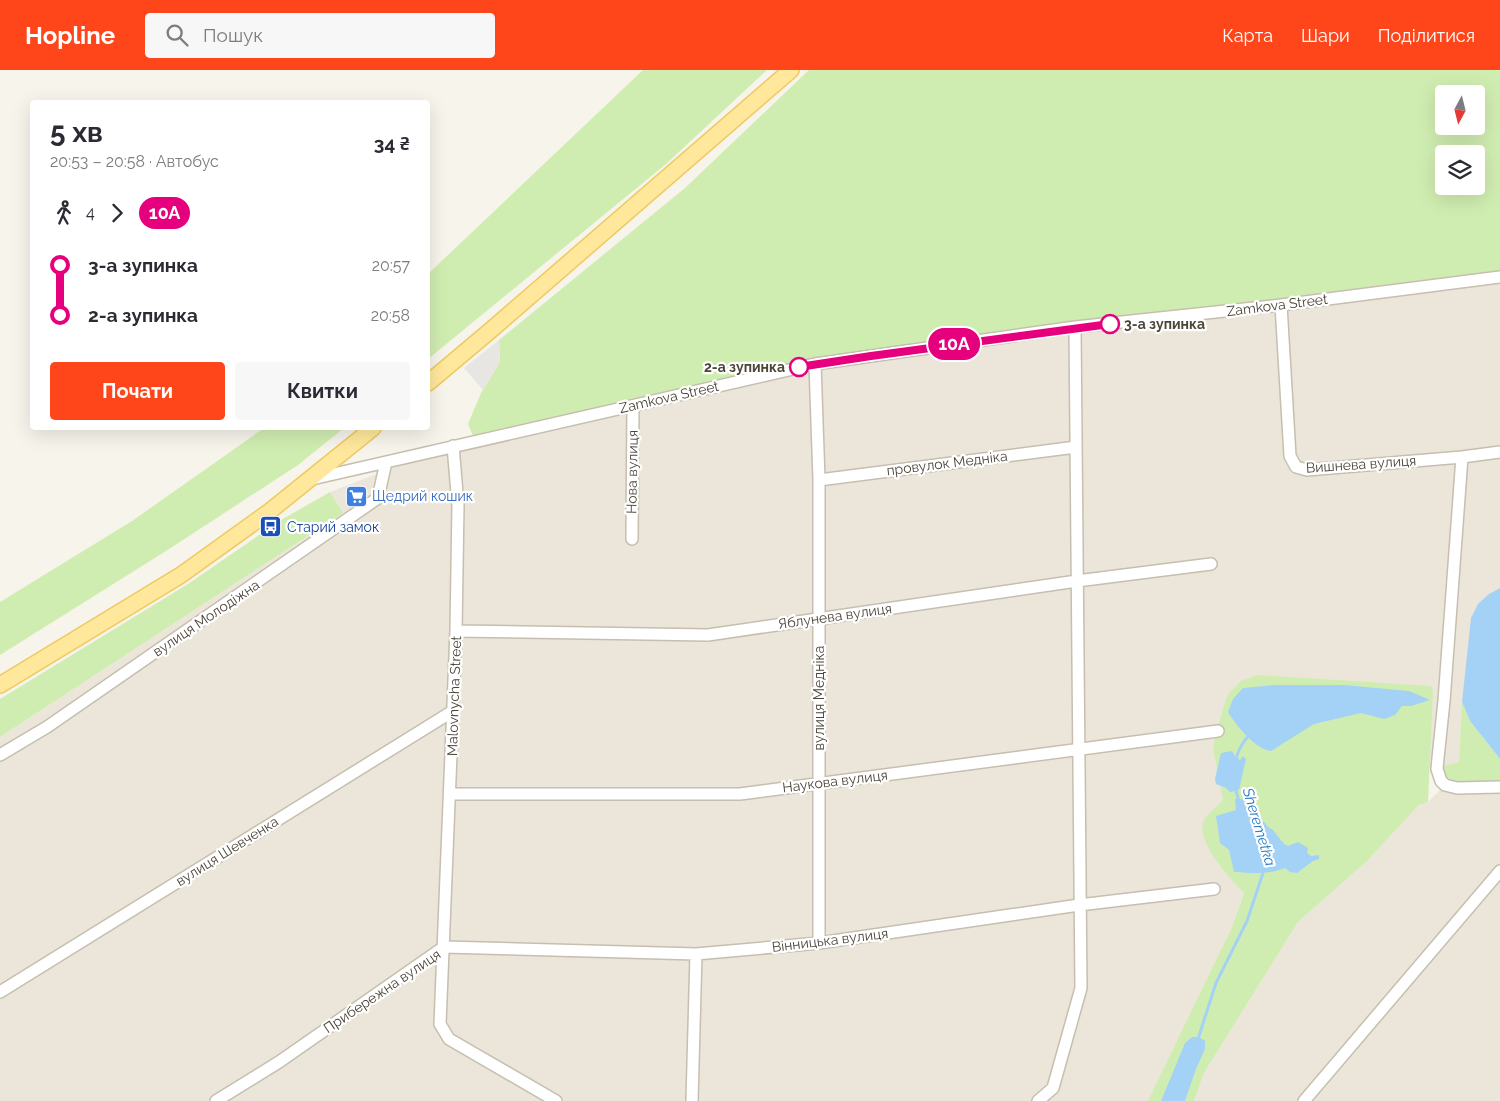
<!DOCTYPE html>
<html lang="uk">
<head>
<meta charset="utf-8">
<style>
	:root { --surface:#fff; --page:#f7f7f7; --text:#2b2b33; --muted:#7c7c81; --accent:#ff461a }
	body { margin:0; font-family:Raleway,sans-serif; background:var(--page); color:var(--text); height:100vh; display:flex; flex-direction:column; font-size:19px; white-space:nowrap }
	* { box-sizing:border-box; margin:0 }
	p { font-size:16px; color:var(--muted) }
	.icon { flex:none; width:28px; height:28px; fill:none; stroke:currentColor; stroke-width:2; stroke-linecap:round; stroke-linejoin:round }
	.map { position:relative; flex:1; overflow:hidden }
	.details { position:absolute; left:30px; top:30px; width:400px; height:330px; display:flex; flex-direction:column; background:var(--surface); border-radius:5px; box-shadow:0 5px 20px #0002 }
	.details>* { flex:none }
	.badge { padding:0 10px; border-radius:16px; font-size:18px; line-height:32px }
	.needle { width:32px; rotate:187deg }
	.fabs { position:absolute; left:1435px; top:15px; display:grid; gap:10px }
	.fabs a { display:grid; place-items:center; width:50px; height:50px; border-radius:5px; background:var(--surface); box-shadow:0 5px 20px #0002; font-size:25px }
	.map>.badge { position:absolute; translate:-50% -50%; box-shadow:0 0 0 2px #fff }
	.legs { display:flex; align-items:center; gap:8px; height:55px; padding:0 20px; font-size:16px }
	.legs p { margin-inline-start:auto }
	.headline { display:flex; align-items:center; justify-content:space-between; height:85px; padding:0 20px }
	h1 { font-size:28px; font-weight:700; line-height:38px }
	.primary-button { display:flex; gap:10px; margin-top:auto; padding:10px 20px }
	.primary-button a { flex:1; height:58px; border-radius:5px; background:var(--accent); color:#fff; font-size:20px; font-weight:700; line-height:58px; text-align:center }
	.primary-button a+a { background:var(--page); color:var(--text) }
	ul { padding:0 20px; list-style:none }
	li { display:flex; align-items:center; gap:18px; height:50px; font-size:19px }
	li i { display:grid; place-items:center; width:8px; height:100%; margin:0 6px; background:currentColor }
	li i::after { content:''; width:12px; height:12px; margin:-6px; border:4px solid; border-radius:50%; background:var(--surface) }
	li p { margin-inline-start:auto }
	li:first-child i { background:linear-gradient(#0000 50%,currentColor 0) }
	li:last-child i { background:linear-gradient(currentColor 50%,#0000 0) }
	header { display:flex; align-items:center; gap:30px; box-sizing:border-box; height:70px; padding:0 25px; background:var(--accent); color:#fff }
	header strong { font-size:24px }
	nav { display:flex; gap:28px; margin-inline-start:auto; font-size:18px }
	.search { width:350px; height:45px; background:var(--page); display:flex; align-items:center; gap:12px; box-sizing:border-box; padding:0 18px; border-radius:5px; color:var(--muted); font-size:19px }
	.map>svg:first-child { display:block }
	.residential { fill:#ebe6d9 }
	.green { fill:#d0edb1; fill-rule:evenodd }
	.parking { fill:#e8e6e2 }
	.water { fill:#a4d1f6 }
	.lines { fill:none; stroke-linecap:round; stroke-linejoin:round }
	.stream { stroke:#a4d1f6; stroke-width:3 }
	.minor-casing { stroke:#c6bfaf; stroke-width:14 }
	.major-casing { stroke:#eeca62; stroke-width:18 }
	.minor { stroke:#fff; stroke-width:11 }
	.major { stroke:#ffe79c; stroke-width:15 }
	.line-1-casing { stroke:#fff; stroke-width:11 }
	.line-1 { stroke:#e6007e; stroke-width:8 }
	.stop-1-dot { fill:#fff; stroke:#e6007e; stroke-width:2.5 }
	.labels { text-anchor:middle; stroke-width:4.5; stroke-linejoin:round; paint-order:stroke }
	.street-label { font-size:14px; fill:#4c4538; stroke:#fff }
	.stop-label { font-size:14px; font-weight:bold; fill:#4c4538; stroke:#fff; text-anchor:start }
	.shop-label { font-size:14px; fill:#366cbe; stroke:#fff; text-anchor:start }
	.transit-label { font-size:14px; fill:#164399; stroke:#fff; text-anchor:start }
	.water-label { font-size:15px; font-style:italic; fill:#2679c2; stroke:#fff }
</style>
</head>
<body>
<header>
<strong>Hopline</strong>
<div class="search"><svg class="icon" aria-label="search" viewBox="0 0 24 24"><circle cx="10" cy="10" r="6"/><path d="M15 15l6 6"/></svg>Пошук</div>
<nav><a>Карта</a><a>Шари</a><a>Поділитися</a></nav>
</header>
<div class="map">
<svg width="1500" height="1031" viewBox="0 0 1500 1031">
	<rect width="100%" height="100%" fill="#f6f4eb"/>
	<path class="residential" d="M1500 207V518L1489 524 1474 541 1462 632 1459 692 1276 732 1232 857 1150 1031H0V667L343 443 330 422 387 400 475 371 815 294Z
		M1445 715 1500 717V1031H1194L1204 1003 1298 852 1367 791 1419 735 1428 732Z"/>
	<path class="green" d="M643 0H767L666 94 428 289V204Z
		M809 0H1500V207L815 294 475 371 468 354 481 323 500 292 499 270 685 118ZM1444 24H1476V56H1444ZM1444 84H1476V116H1444Z
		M264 358H344L298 395 166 481 0 585V532L132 451Z
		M330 422 343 443 0 667V629L188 514 281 450Z
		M1257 605 1431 616 1433 620 1428 732 1419 735 1367 791 1298 852 1204 1003 1194 1031H1148L1232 857 1244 823C1231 809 1194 771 1204 750 1208 743 1217 737 1223 730L1213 678 1215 667 1226 629 1230 622 1241 611Z
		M1462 632 1470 651 1500 689V717L1451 718 1437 697 1459 692Z"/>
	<path class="parking" d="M499 270 500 292 483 320 464 298Z"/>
	<path class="water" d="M1500 518V689L1470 651 1462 632 1471 548 1478 534 1489 524Z
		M1274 615H1344L1409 621 1430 630 1411 636H1402L1395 645 1384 649 1361 643 1314 654 1271 681C1256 680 1235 654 1228 642L1233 629 1243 618Z
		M1232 681 1236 688 1240 690 1243 686 1246 689 1239 720 1230 722 1226 718 1216 714 1215 709 1221 683Z
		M1235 729H1242L1252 736 1268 757 1273 760 1284 774 1288 776 1298 772 1308 778 1307 783 1311 786 1319 785V789L1313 791 1297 803 1290 802 1285 798C1269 805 1251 803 1234 802L1229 780 1220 773 1216 746 1236 740Z
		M1192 967H1199L1205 971V979L1196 999 1185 1031H1161L1185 973Z"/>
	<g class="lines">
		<path class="stream" d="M1236 692C1236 683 1244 669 1252 663
			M1235 718 1239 731
			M1198 969 1216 913 1247 851 1263 803 1262 799"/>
		<defs>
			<path id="minor" d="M1281 235 1290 386 1296 397 1307 400 1462 387 1500 382
				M815 294 819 410V873
				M453 376 458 435 456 561 440 954 449 969 556 1031
				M1462 387 1444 631 1438 688 1437 699 1441 711 1445 715 1457 718 1500 717
				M312 409 815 294 1075 257 1281 235 1500 207
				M819 410 1076 377
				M632 469 633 336
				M456 561 708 565 1077 511 1211 494
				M0 685 47 657 378 428 386 392
				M450 724H740L1218 661
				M444 877 696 884 819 873 1079 835 1214 819
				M0 922 453 641
				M216 1031 279 992 444 877
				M692 1031 696 884
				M1038 1031 1053 1018 1081 918 1075 257
				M1304 1031 1500 801"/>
			<path id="major" d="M428 313 491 260 791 0
				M0 615 181 505 270 441 373 358"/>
		</defs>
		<use href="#minor" class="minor-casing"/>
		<use href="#major" class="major-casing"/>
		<use href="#minor" class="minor"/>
		<use href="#major" class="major"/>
	</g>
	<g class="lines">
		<defs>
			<path id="line-1" d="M799 297 871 286 1110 254"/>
		</defs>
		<use href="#line-1" class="line-1-casing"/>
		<use href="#line-1" class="line-1"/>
	</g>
	<defs>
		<symbol id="supermarket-square" viewBox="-11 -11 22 22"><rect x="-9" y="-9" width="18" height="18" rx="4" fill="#3f7fe0" stroke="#fff"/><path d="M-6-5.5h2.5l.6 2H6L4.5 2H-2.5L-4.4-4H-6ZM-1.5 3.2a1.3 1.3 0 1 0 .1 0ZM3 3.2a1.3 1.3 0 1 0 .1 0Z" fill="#fff"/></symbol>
		<symbol id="bus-square" viewBox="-11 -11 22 22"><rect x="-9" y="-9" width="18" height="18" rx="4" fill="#1a4fb4" stroke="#fff"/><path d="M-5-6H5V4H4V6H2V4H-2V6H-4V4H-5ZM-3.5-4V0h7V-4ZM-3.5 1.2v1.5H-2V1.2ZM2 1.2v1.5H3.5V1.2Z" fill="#fff"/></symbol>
	</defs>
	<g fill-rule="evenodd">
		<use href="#supermarket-square" x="344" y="414" width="25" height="25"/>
		<use href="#bus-square" x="258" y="444" width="25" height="25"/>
	</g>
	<g class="stop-1-dot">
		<circle cx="1110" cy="254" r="9"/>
		<circle cx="799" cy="297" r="9"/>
	</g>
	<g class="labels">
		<g class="street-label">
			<text transform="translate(1277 235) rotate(-7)" y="5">Zamkova Street</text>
			<text transform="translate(669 327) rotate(-13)" y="5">Zamkova Street</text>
			<text transform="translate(947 393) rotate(-7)" y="5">провулок Медніка</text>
			<text transform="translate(1361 394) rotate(-4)" y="5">Вишнева вулиця</text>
			<text transform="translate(632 402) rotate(-89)" y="5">Нова вулиця</text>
			<text transform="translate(835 546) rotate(-8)" y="5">Яблунева вулиця</text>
			<text transform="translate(206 548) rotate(-34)" y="5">вулиця Молодіжна</text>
			<text transform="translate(454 626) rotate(-88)" y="5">Malovnycha Street</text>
			<text transform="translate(819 628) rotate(-90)" y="5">вулиця Медніка</text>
			<text transform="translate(835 711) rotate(-7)" y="5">Наукова вулиця</text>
			<text transform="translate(227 781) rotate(-32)" y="5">вулиця Шевченка</text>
			<text transform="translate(830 870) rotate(-7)" y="5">Вінницька вулиця</text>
			<text transform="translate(382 921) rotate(-34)" y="5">Прибережна вулиця</text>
		</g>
		<g class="stop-label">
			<text x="1124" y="259">3-а зупинка</text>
			<text x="785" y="302" text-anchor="end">2-а зупинка</text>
		</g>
		<g class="shop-label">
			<text x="372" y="431">Щедрий кошик</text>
		</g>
		<g class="transit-label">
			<text x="287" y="462">Старий замок</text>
		</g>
		<g class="water-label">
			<text transform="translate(1259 757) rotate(73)" y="5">Sheremetka</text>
		</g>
	</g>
</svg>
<div class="fabs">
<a><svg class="needle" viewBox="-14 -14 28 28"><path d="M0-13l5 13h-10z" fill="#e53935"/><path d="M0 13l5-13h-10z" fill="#7c7c81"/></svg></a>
<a><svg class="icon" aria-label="layers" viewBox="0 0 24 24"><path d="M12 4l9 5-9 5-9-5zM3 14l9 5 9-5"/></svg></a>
</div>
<b class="badge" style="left:954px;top:274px;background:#e6007e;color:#fff">10А</b>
<section class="details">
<div class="headline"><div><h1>5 хв</h1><p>20:53 – 20:58 · Автобус</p></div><b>34 ₴</b></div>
<div class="legs"><svg class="icon" aria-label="walk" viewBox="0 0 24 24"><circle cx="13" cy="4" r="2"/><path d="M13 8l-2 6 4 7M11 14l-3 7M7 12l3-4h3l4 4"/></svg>4<svg class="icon" aria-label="forward" viewBox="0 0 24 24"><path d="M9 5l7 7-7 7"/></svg><b class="badge" style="background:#e6007e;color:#fff">10А</b></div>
<ul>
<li><i style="color:#e6007e"></i><b>3-а зупинка</b><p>20:57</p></li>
<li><i style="color:#e6007e"></i><b>2-а зупинка</b><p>20:58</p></li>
</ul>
<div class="primary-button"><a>Почати</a><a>Квитки</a></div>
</section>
</div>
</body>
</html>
